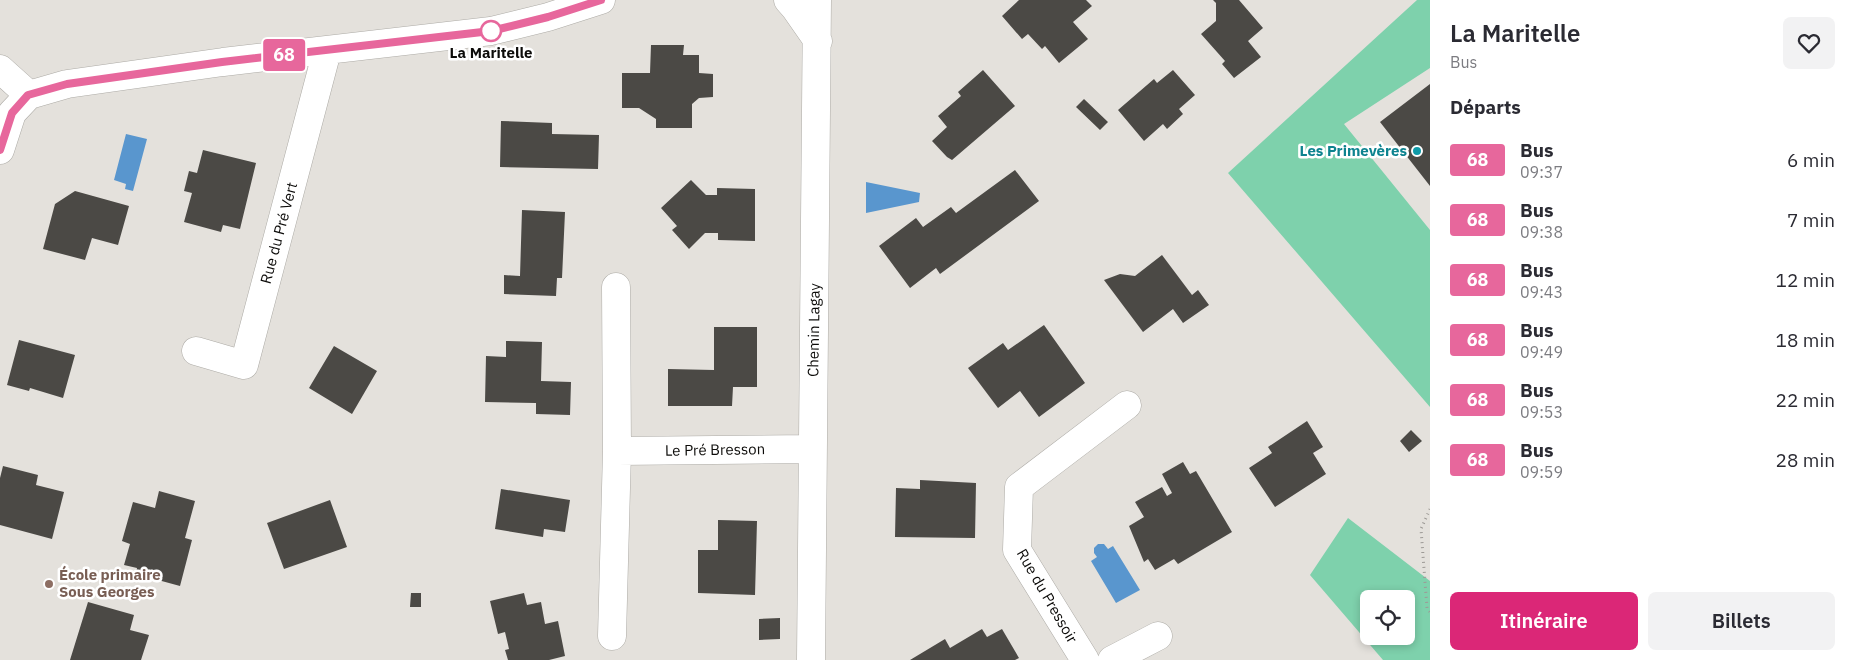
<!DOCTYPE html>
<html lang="fr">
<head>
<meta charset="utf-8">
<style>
	:root { --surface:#fff; --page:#f2f2f3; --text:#2b2b33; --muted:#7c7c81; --accent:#db2777 }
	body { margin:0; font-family:"IBM Plex Sans",sans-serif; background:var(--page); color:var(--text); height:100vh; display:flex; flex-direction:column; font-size:19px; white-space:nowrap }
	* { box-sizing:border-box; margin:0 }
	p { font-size:16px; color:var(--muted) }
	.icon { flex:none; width:28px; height:28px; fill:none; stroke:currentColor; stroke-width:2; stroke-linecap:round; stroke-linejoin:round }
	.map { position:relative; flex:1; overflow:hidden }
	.drawer { display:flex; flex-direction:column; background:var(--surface); width:425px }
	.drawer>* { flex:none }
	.badge { padding:0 10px; border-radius:4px; font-size:18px; line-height:32px }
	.fabs { position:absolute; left:1360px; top:590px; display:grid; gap:10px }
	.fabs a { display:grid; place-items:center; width:55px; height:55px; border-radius:8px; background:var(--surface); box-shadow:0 2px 8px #0003; font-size:25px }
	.map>.badge { position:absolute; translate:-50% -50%; box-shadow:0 0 0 2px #fff }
	h2 { padding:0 20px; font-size:19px; line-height:45px }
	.round { display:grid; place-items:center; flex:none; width:52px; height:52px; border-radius:8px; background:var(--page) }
	.overview { display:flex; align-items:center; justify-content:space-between; height:85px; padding:0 20px }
	h1 { font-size:24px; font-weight:600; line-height:38px }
	.primary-button { display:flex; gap:10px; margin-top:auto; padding:10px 20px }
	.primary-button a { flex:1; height:58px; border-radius:8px; background:var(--accent); color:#fff; font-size:20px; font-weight:600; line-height:58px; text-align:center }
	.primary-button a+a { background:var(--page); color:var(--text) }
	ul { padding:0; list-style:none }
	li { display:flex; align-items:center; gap:15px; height:60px; padding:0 20px }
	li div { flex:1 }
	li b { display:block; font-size:19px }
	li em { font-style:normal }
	li .badge { min-width:55px; font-weight:700; text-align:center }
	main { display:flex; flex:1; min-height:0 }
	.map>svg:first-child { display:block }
	.green { fill:#7ed1ac; fill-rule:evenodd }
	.water { fill:#5996ce }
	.building { fill:#4b4945 }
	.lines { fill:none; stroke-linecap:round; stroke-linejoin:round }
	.minor-casing { stroke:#adaba6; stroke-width:29 }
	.path { stroke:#9d9a96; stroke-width:3; stroke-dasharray:1 4; stroke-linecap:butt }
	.minor { stroke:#fff; stroke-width:28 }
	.line-casing { stroke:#fff; stroke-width:11 }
	.line { stroke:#e7679c; stroke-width:8 }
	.stop-dot { fill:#fff; stroke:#e7679c; stroke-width:2.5 }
	.culture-dot { fill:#0f9aa8; stroke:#fff; stroke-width:2 }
	.education-dot { fill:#8d6e63; stroke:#fff; stroke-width:2 }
	.labels { text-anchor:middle; stroke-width:5; stroke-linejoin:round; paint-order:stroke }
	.stop-label { font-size:15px; font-weight:bold; fill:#0c0b09; stroke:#fff }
	.culture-label { font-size:15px; font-weight:bold; fill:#0d838f; stroke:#fff; text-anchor:end }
	.street-label { font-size:15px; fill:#0c0b09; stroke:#fff }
	.education-label { font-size:15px; font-weight:bold; fill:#785e54; stroke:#fff; text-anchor:start }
</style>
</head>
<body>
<main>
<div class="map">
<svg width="1430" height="660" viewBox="0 0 1430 660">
	<rect width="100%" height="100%" fill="#e4e1dc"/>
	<path class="green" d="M1417 0H1430V68L1344 124 1430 230V407L1228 173Z
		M1348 518 1430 581V660H1383L1310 575ZM1369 599H1406V636H1369Z"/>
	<path class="water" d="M126 134 147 139 133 191 125 189 126 184 114 180Z
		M866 182 920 193 919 202 866 213Z
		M1098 544H1104L1108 549 1113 546 1140 590 1116 603 1091 561 1097 557 1094 553V548Z"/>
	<path class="building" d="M1019 0H1086L1092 6 1073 22 1088 39 1059 63 1045 46 1042 49 1028 34 1022 39 1002 16Z
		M1213 0H1239L1263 28 1248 41 1261 57 1234 78 1222 64 1225 61 1201 34 1216 21V3Z
		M651 45H684L683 55H699V73L713 74V97L699 98 692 104V128H656V119L639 108H622V73H650Z
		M983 70 1015 106 952 160 947 157 932 141 947 127 938 116 961 96 958 92Z
		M1173 70 1195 95 1179 109 1183 114 1167 129 1163 124 1144 141 1118 110 1154 79 1157 83Z
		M1430 84V186L1380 122Z
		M1084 99 1108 122 1100 130 1076 107Z
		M501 121 552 123V134L599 135 598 169 500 167Z
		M203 150 256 163 240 229 223 225 221 232 184 222 192 193 184 191 189 171 197 173Z
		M1015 170 1039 201 940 274 936 268 910 288 879 246 916 218 923 227 951 207 956 213Z
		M691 180 706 195H717V188L755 189V241L718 240V233H705L689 249 672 230 677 226 661 208Z
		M75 191 129 206 118 245 92 238 85 260 43 249 55 204Z
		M522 210 565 212 562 278H557L556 296 504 294V275L520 276Z
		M1162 255 1192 295 1198 290 1209 305 1183 323 1173 309 1143 332 1104 280 1120 274 1135 276Z
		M1044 325 1085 383 1039 417 1020 391 998 408 968 368 1003 343 1008 350Z
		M714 327H757V387H733L732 406H668V369L714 370Z
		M19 340 75 355 63 398 30 388 29 391 7 385Z
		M506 341 542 342 541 381 571 382 570 415 536 414V403L485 402 486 356 506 357Z
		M334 346 377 371 352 414 309 388Z
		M1307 421 1323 447 1313 453 1326 474 1275 507 1249 468 1272 453 1268 447Z
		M1411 430 1422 441 1409 452 1400 441Z
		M1183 462 1190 474 1196 471 1232 532 1178 564 1174 559 1155 570 1148 559 1144 562 1129 526 1144 517 1135 502 1162 487 1167 496 1172 493 1162 474Z
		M3 466 38 475 36 485 64 492 52 539 0 525V478Z
		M920 480 976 483 975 538 895 537 896 488 920 489Z
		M501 489 570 500 565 532 544 529 543 537 495 529Z
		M159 491 195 501 185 538 192 540 180 586 136 574 137 568 124 565 130 544 122 541 133 502 155 508Z
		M330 500 347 547 284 569 267 523Z
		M718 520 757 521 755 595 698 593V550H718Z
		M411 593H421V607H410Z
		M524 593 527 605 541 602 545 624 558 621 565 656 549 660H508L505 650 509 649 505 632 498 634 490 601Z
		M88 602 134 615 130 630 149 635 141 660H70Z
		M780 618V639L759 640V619Z
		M982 629 987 637 1002 629 1019 658 1015 660H910L945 639 950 648Z"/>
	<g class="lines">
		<defs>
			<path id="minor" d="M788 0 795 8 818 41
				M0 69 29 95
				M0 150 12 113 29 95 67 84 223 62 491 31 548 17 601 0
				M196 351 244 365 327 51
				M617 451 812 449
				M612 636 617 451 616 287
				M811 660 817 0
				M1085 660 1017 550 1019 487 1127 405
				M1112 660 1158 636"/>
		</defs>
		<use href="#minor" class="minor-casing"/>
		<path class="path" d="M1430 509 1421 529 1427 608 1430 612"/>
		<use href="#minor" class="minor"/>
	</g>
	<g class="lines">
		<defs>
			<path id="line" d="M0 150 12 113 28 95 67 84 222 62 491 31 548 17 601 0"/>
		</defs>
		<use href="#line" class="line-casing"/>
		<use href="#line" class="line"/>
	</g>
	<circle class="stop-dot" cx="491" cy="31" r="10"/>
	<circle class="culture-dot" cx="1417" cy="151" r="5"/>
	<circle class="education-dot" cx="49" cy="584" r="5"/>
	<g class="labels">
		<g class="stop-label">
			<text x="491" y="58">La Maritelle</text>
		</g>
		<g class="culture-label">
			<text x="1407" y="156">Les Primevères</text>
		</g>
		<g class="street-label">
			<text transform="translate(279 233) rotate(-75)" y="5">Rue du Pré Vert</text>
			<text transform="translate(814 330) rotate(-89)" y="5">Chemin Lagay</text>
			<text transform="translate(715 450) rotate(-1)" y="5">Le Pré Bresson</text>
			<text transform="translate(1047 596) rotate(60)" y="5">Rue du Pressoir</text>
		</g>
		<g class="education-label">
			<text x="59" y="580">École primaire<tspan x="59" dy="17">Sous Georges</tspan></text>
		</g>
	</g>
</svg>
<div class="fabs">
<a><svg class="icon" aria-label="locate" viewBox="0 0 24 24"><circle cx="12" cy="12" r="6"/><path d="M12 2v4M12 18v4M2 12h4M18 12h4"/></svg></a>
</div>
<b class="badge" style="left:284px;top:55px;background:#e7679c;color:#fff">68</b>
</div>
<section class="drawer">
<div class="overview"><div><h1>La Maritelle</h1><p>Bus</p></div><a class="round"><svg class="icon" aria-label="heart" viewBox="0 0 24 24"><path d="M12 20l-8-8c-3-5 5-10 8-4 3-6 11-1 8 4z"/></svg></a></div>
<h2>Départs</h2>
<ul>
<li><span class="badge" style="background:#e7679c;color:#fff">68</span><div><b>Bus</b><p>09:37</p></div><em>6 min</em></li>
<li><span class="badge" style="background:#e7679c;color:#fff">68</span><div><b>Bus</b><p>09:38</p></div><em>7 min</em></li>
<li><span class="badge" style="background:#e7679c;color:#fff">68</span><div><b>Bus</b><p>09:43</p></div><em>12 min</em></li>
<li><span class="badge" style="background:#e7679c;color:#fff">68</span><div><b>Bus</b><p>09:49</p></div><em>18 min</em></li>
<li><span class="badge" style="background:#e7679c;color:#fff">68</span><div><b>Bus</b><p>09:53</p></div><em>22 min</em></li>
<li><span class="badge" style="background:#e7679c;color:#fff">68</span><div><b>Bus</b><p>09:59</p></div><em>28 min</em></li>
</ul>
<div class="primary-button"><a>Itinéraire</a><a>Billets</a></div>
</section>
</main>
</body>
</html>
